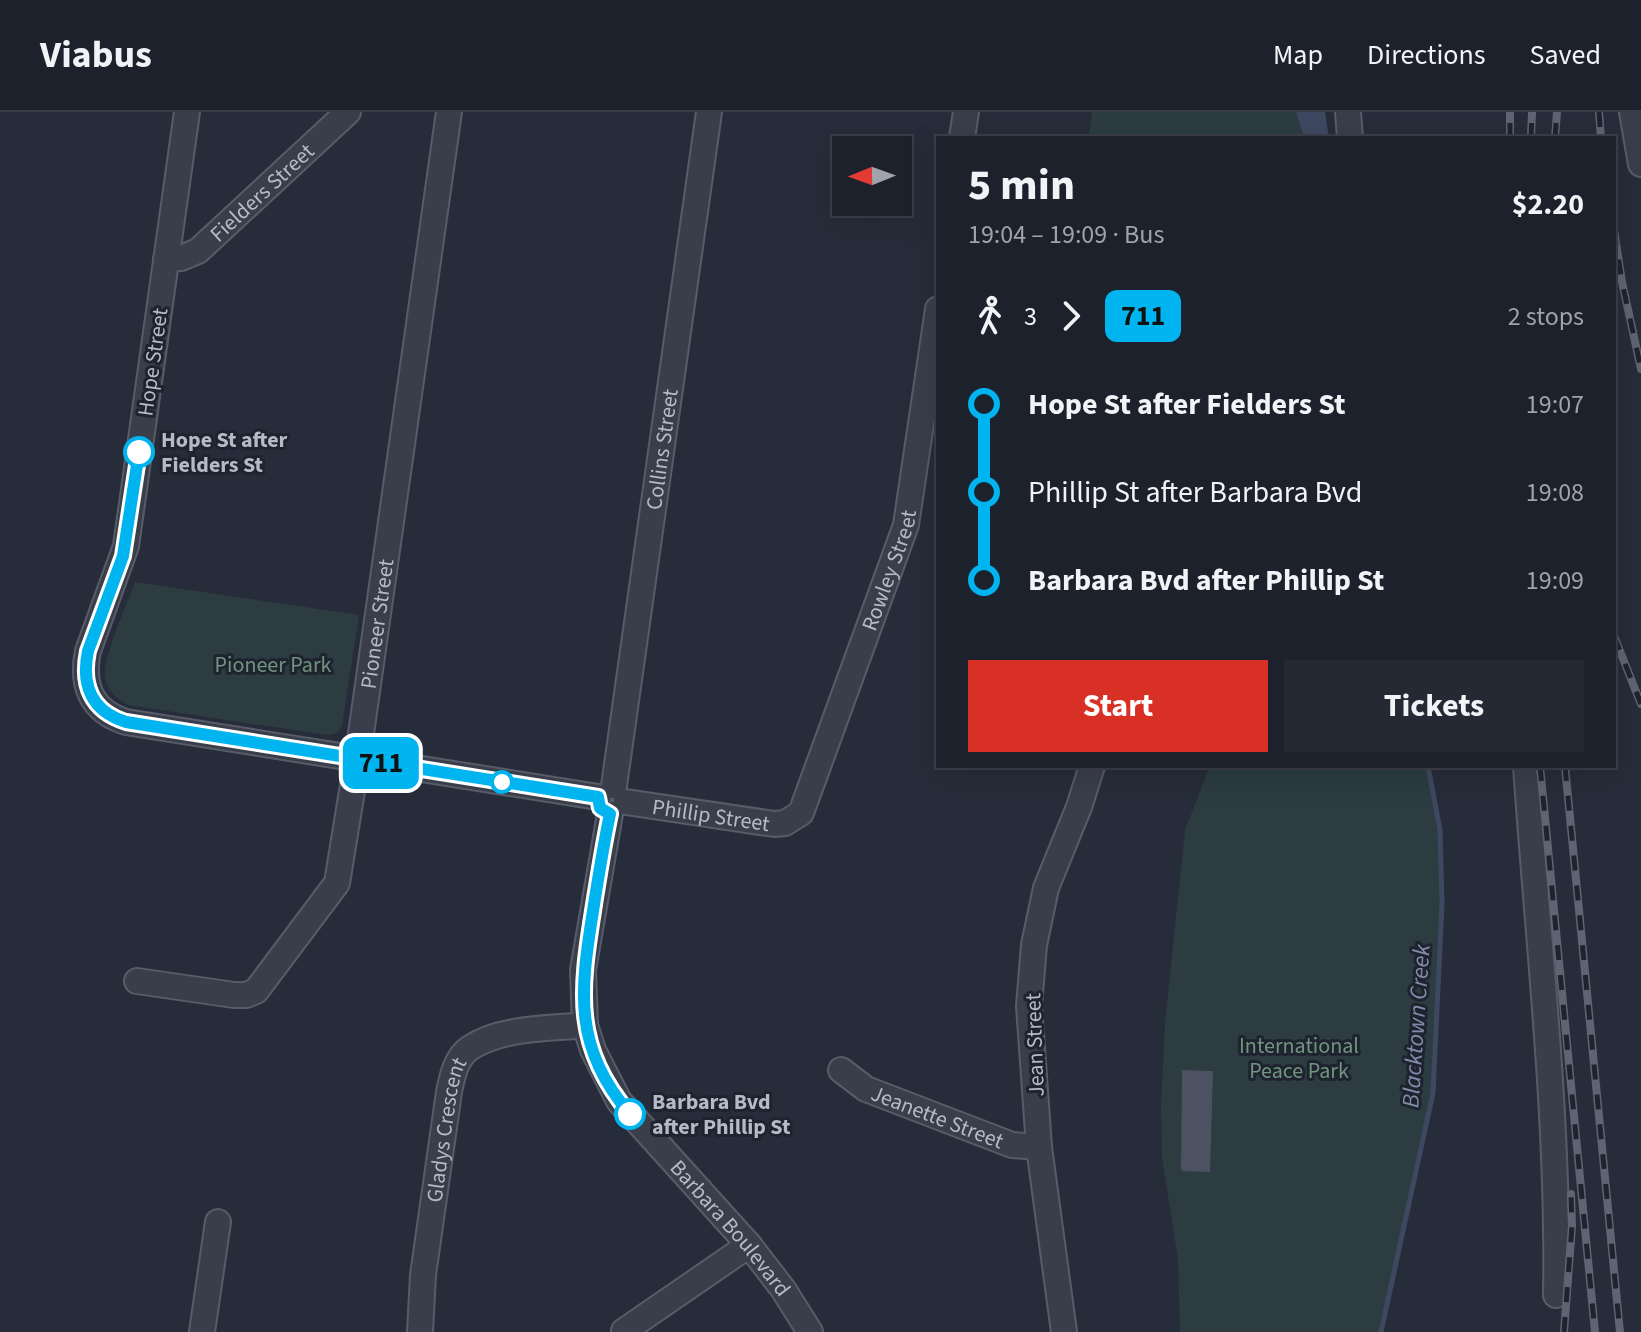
<!DOCTYPE html>
<html lang="en">
<head>
<meta charset="utf-8">
<style>
	:root { --surface:#1d212c; --page:#252934; --text:#f1f3f6; --muted:#a0a3a9; --line:#3b3e48; --accent:#d93025 }
	body { margin:0; font-family:"Source Sans 3",sans-serif; background:var(--page); color:var(--text); height:100vh; display:flex; flex-direction:column; font-size:30px; white-space:nowrap }
	* { box-sizing:border-box; margin:0 }
	p { font-size:26px; color:var(--muted) }
	.icon { flex:none; width:44px; height:44px; fill:none; stroke:currentColor; stroke-width:2; stroke-linecap:round; stroke-linejoin:round }
	.map { position:relative; flex:1; overflow:hidden }
	.drawer { position:absolute; left:936px; top:24px; width:680px; height:632px; display:flex; flex-direction:column; background:var(--surface); border-radius:0px; box-shadow:0 8px 32px #0002,0 0 0 2px var(--line) }
	.drawer>* { flex:none }
	.badge { padding:0 16px; border-radius:12px; font-size:28px; line-height:52px }
	.needle { width:52px; rotate:269deg }
	.tools { position:absolute; left:832px; top:24px; display:grid; gap:16px }
	.tools a { display:grid; place-items:center; width:80px; height:80px; border-radius:0px; background:var(--surface); box-shadow:0 8px 32px #0002,0 0 0 2px var(--line); font-size:40px }
	.map>.badge { position:absolute; translate:-50% -50%; box-shadow:0 0 0 4px #fff }
	.legs { display:flex; align-items:center; gap:12px; height:88px; padding:0 32px; font-size:26px }
	.legs p { margin-inline-start:auto }
	.headline { display:flex; align-items:center; justify-content:space-between; height:136px; padding:0 32px }
	h1 { font-size:44px; font-weight:700; line-height:60px }
	.primary-button { display:flex; gap:16px; margin-top:auto; padding:16px 32px }
	.primary-button a { flex:1; height:92px; border-radius:0px; background:var(--accent); color:#fff; font-size:32px; font-weight:700; line-height:92px; text-align:center }
	.primary-button a+a { background:var(--page); color:var(--text) }
	ul { padding:0 32px; list-style:none }
	li { display:flex; align-items:center; gap:28px; height:88px; font-size:30px }
	li i { display:grid; place-items:center; width:12px; height:100%; margin:0 10px; background:currentColor }
	li i::after { content:''; width:20px; height:20px; margin:-10px; border:6px solid; border-radius:50%; background:var(--surface) }
	li p { margin-inline-start:auto }
	li:first-child i { background:linear-gradient(#0000 50%,currentColor 0) }
	li:last-child i { background:linear-gradient(currentColor 50%,#0000 0) }
	header { display:flex; align-items:center; gap:48px; box-sizing:border-box; height:112px; padding:0 40px; background:var(--surface); border-bottom:2px solid var(--line) }
	header strong { font-size:38px }
	nav { display:flex; gap:44px; margin-inline-start:auto; font-size:28px }
	.map>svg:first-child { display:block }
	.green { fill:#2c3c40 }
	.water { fill:#3e4861 }
	.lines { fill:none; stroke-linecap:round; stroke-linejoin:round }
	.stream { stroke:#3e4861; stroke-width:5 }
	.building { fill:#4d5263 }
	.minor-casing { stroke:#585c69; stroke-width:28 }
	.minor { stroke:#3a3e4b; stroke-width:24 }
	.rail-casing { stroke:#5f6473; stroke-width:8 }
	.rail { stroke:#1f2330; stroke-width:5; stroke-dasharray:15; stroke-linecap:butt }
	.line-1-casing { stroke:#fff; stroke-width:18 }
	.line-1 { stroke:#00b5ef; stroke-width:12 }
	.stop-1-dot { fill:#fff; stroke:#00b5ef; stroke-width:4 }
	.labels { text-anchor:middle; stroke-width:6; stroke-linejoin:round; paint-order:stroke }
	.street-label { font-size:22px; fill:#b6bac6; stroke:#1f2330 }
	.stop-label { font-size:22px; font-weight:bold; fill:#b6bac6; stroke:#1f2330; text-anchor:start }
	.park-label { font-size:22px; fill:#70947e; stroke:#1f2330 }
	.water-label { font-size:24px; font-style:italic; fill:#818daa; stroke:#1f2330 }
</style>
</head>
<body>
<header>
<strong>Viabus</strong>
<nav><a>Map</a><a>Directions</a><a>Saved</a></nav>
</header>
<div class="map">
<svg width="1641" height="1220" viewBox="0 0 1641 1220">
	<rect width="100%" height="100%" fill="#272c3a"/>
	<path class="green" d="M1092 0H1296L1304 26H1088Z
		M135 470 359 503 342 614C338 621 334 623 326 623L128 593C117 587 107 579 105 565 102 548 128 489 135 470Z
		M1210 654H1427L1440 718 1442 792 1433 981 1381 1220H1180L1178 1148 1162 1045 1161 995 1165 911 1185 718Z"/>
	<path class="water" d="M1296 0H1325L1329 26H1304Z"/>
	<g class="lines">
		<path class="stream" d="M1381 1220 1433 981 1442 792 1440 718 1428 654"/>
	</g>
	<path class="building" d="M1182 958 1213 959 1210 1060 1183 1059 1181 1057Z"/>
	<g class="lines">
		<defs>
			<g id="minor">
				<path d="M187 0 126 434 88 539C81 573 91 599 126 610L598 685"/>
				<path d="M1348 0 1350 26"/>
				<path d="M1632 0 1641 52"/>
				<path d="M962 26 966 0"/>
				<path id="s1" d="M166 147 181 146 198 139 348 0"/>
				<path d="M1526 654C1538 830 1559 1006 1556 1183"/>
				<path id="s2" d="M614 674 709 0"/>
				<path id="s3" d="M626 690 774 712 785 711 801 701 906 413 938 197"/>
				<path id="s4" d="M610 702 583 858 585 913 593 938 619 989 749 1133 783 1177 810 1220"/>
				<path id="s5" d="M137 869 234 883H246L256 879 337 771 359 636 449 0"/>
				<path id="s6" d="M841 958 866 977 1012 1033 1039 1035"/>
				<path d="M624 1219 749 1133"/>
				<path d="M202 1220 218 1110"/>
				<path id="s7" d="M420 1220 423 1163 449 980C452 965 456 945 470 936 501 915 549 917 585 913"/>
				<path d="M1064 1220 1039 1035 1029 894 1034 833 1046 776 1079 695 1092 654"/>
			</g>
		</defs>
		<use href="#minor" class="minor-casing"/>
		<use href="#minor" class="minor"/>
		<defs>
			<path id="rail" d="M1599 0 1601 26
				M1510 26V0
				M1531 26 1532 0
				M1555 26 1557 0
				M1614 118 1622 170 1641 257
				M1614 524 1641 592
				M1540 654 1595 1220
				M1565 654 1620 1220
				M1564 1220 1572 1114 1571 1082"/>
		</defs>
		<use href="#rail" class="rail-casing"/>
		<use href="#rail" class="rail"/>
	</g>
	<g class="lines">
		<defs>
			<path id="line-1" d="M139 340 123 444 88 539C81 573 91 599 126 610L598 685 600 696 610 702C603 735 598 767 593 799 580 880 573 935 630 1002"/>
		</defs>
		<use href="#line-1" class="line-1-casing"/>
		<use href="#line-1" class="line-1"/>
	</g>
	<g class="stop-1-dot">
		<circle cx="139" cy="340" r="14"/>
		<circle cx="502" cy="670" r="10"/>
		<circle cx="630" cy="1002" r="14"/>
	</g>
	<g class="labels">
		<g class="street-label">
			<text dy="8" stroke="none"><textPath href="#s1" startOffset="120">Fielders Street</textPath></text>
			<text transform="translate(152 250) rotate(-82)" y="8">Hope Street</text>
			<text dy="8" stroke="none"><textPath href="#s2" startOffset="340">Collins Street</textPath></text>
			<text dy="8" stroke="none"><textPath href="#s3" startOffset="438">Rowley Street</textPath></text>
			<text dy="8" stroke="none"><textPath href="#s5" startOffset="518">Pioneer Street</textPath></text>
			<text dy="8" stroke="none"><textPath href="#s3" startOffset="86">Phillip Street</textPath></text>
			<text transform="translate(1034 933) rotate(-92)" y="8">Jean Street</text>
			<text dy="8" stroke="none"><textPath href="#s6" startOffset="108">Jeanette Street</textPath></text>
			<text dy="8" stroke="none"><textPath href="#s7" startOffset="204">Gladys Crescent</textPath></text>
			<text dy="8" stroke="none"><textPath href="#s4" startOffset="466">Barbara Boulevard</textPath></text>
		</g>
		<g class="stop-label">
			<text x="161" y="335">Hope St after<tspan x="161" dy="25">Fielders St</tspan></text>
			<text x="652" y="997">Barbara Bvd<tspan x="652" dy="25">after Phillip St</tspan></text>
		</g>
		<g class="park-label">
			<text x="273" y="560">Pioneer Park</text>
			<text x="1299" y="941">International<tspan x="1299" dy="25">Peace Park</tspan></text>
		</g>
		<g class="water-label">
			<text transform="translate(1416 914) rotate(-86)" y="8">Blacktown Creek</text>
		</g>
	</g>
</svg>
<div class="tools">
<a><svg class="needle" viewBox="-14 -14 28 28"><path d="M0-13l5 13h-10z" fill="#e53935"/><path d="M0 13l5-13h-10z" fill="#a0a3a9"/></svg></a>
</div>
<b class="badge" style="left:381px;top:651px;background:#00b5ef;color:#111">711</b>
<section class="drawer">
<div class="headline"><div><h1>5 min</h1><p>19:04 – 19:09 · Bus</p></div><b>$2.20</b></div>
<div class="legs"><svg class="icon" aria-label="walk" viewBox="0 0 24 24"><circle cx="13" cy="4" r="2"/><path d="M13 8l-2 6 4 7M11 14l-3 7M7 12l3-4h3l4 4"/></svg>3<svg class="icon" aria-label="forward" viewBox="0 0 24 24"><path d="M9 5l7 7-7 7"/></svg><b class="badge" style="background:#00b5ef;color:#111">711</b><p>2 stops</p></div>
<ul>
<li><i style="color:#00b5ef"></i><b>Hope St after Fielders St</b><p>19:07</p></li>
<li><i style="color:#00b5ef"></i><span>Phillip St after Barbara Bvd</span><p>19:08</p></li>
<li><i style="color:#00b5ef"></i><b>Barbara Bvd after Phillip St</b><p>19:09</p></li>
</ul>
<div class="primary-button"><a>Start</a><a>Tickets</a></div>
</section>
</div>
</body>
</html>
